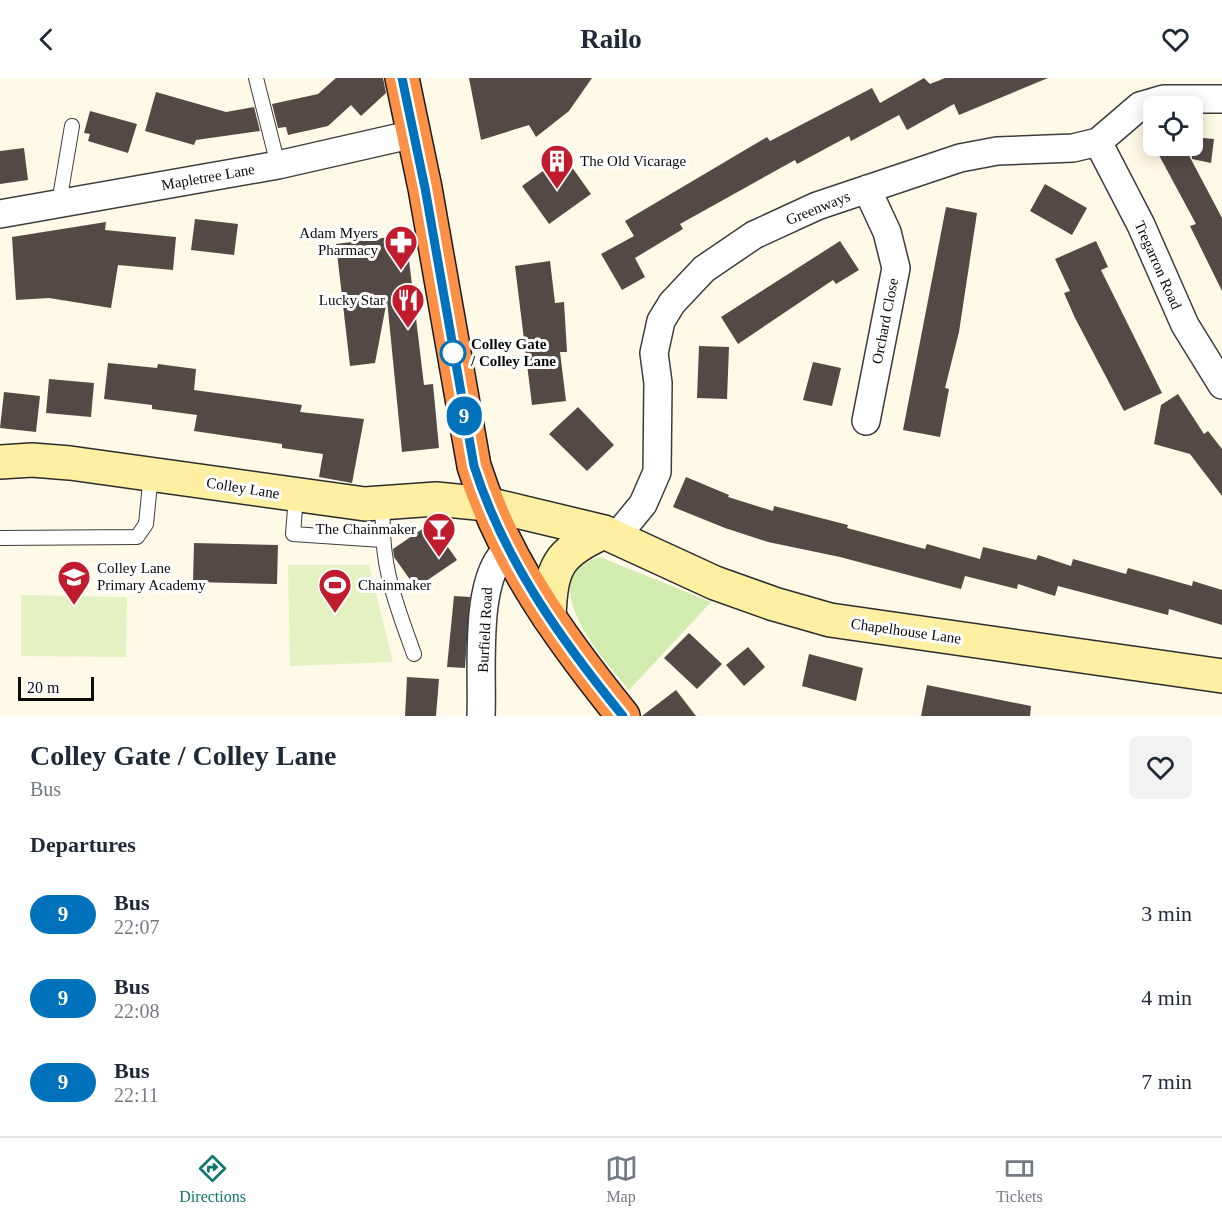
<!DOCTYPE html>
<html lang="en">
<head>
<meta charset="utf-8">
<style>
	:root { --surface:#fff; --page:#f2f2f3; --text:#1f2937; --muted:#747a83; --line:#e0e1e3; --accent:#0f766e }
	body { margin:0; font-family:Georgia,serif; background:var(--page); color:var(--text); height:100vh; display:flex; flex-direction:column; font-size:22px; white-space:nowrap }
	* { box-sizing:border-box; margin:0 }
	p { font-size:20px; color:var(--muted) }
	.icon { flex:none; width:33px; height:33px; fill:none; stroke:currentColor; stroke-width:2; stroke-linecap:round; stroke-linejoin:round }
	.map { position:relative; height:638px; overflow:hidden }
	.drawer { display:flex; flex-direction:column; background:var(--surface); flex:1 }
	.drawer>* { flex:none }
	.badge { padding:0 12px; border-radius:20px; font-size:21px; line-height:39px }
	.controls { position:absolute; left:1143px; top:18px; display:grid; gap:12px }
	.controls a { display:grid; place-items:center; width:60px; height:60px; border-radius:9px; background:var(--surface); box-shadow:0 3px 15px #0003; font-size:30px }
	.scale { position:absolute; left:18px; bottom:15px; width:76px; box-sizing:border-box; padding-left:6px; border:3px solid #0a0a0a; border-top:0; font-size:16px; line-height:21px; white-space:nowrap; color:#0a0a0a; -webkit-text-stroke:4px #fff; paint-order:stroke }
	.map>.badge { position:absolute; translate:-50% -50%; box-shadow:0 0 0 3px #fff }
	h2 { padding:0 30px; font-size:22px; line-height:54px }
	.round { display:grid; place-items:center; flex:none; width:63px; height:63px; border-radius:9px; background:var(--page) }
	.summary { display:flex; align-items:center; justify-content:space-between; height:102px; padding:0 30px }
	h1 { font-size:28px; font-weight:700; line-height:45px }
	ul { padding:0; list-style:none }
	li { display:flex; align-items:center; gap:18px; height:84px; padding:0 30px }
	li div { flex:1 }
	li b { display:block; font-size:22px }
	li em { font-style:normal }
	li .badge { min-width:66px; font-weight:700; text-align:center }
	header { display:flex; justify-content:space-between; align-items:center; height:78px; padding:0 30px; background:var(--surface); font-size:27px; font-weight:700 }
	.dock { display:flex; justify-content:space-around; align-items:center; height:84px; border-top:2px solid var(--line); background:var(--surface); font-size:16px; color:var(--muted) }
	.dock a { display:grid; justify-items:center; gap:3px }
	.dock .on { color:var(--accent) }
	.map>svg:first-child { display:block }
	.green { fill:#d2ebaf }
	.pitch { fill:#e4f1c2 }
	.building { fill:#534a46 }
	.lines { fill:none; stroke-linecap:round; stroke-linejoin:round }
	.lane-casing { stroke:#3d3d3d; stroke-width:16 }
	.street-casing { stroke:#3d3d3d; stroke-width:30 }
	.secondary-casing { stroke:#2c2c2c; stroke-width:36 }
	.highway-casing { stroke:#1b1b1b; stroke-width:36 }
	.lane { stroke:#fff; stroke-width:14 }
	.street { stroke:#fff; stroke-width:27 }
	.secondary { stroke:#ffefa2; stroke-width:33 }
	.highway { stroke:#fd9047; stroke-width:33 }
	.line-casing { stroke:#fff; stroke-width:14 }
	.line { stroke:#0072bc; stroke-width:9 }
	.stop-dot { fill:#fff; stroke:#0072bc; stroke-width:3 }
	.labels { text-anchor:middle; stroke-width:6; stroke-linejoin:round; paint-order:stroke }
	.poi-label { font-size:15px; fill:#0a0a0a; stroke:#fff; text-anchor:start }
	.street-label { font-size:15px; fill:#0a0a0a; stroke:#fff }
	.stop-label { font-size:15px; font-weight:bold; fill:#0a0a0a; stroke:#fff; text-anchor:start }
</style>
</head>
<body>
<header><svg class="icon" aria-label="back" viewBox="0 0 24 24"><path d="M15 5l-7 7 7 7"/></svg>Railo<svg class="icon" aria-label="heart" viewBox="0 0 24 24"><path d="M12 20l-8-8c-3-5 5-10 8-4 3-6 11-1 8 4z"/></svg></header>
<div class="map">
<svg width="1222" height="638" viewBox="0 0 1222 638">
	<rect width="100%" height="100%" fill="#fff9e7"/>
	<path class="green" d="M600 479 711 524 629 612C606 584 528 499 600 479Z"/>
	<path class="pitch" d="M288 487H369L393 584 290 588Z
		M21 517 127 519 126 579 21 578Z"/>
	<path class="building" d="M336 0H383L386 15 361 38 351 27 328 48 288 57 286 49 278 50 272 26 318 16Z
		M469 0H592L569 33 536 59 529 47 481 62Z
		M924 0 930 6 945 0H1048L959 37 954 26 907 52 899 37 851 63 849 58 797 86 795 82 680 146 683 151 635 180 645 199 622 212 601 176 634 158 625 143 767 59 770 63 872 10 880 25Z
		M156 14 226 34 254 29 260 53 196 62 194 67 145 53Z
		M90 33 137 46 128 75 88 63 90 56 84 55Z
		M1192 59 1214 61 1211 85 1192 81Z
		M1154 68H1184L1222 140V213L1190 148 1196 146Z
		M24 70 28 102 0 106V73Z
		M564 78 591 116 549 146 522 108Z
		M1045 106 1087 130 1072 157 1030 133Z
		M946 129 977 135 959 254 945 310 949 311 940 359 903 352Z
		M195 141 238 146 234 177 191 172Z
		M106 144 105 152 176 159 173 192 118 187 111 230 49 220 16 222 12 159Z
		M406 157 424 307 433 306 439 370 402 374 387 222 375 285 350 288 336 166Z
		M840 163 859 192 836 206 833 202 738 266 721 239Z
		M1096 163 1108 189 1101 192 1162 315 1124 333 1075 240 1064 215 1070 213 1055 181Z
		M550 183 555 225 564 224 567 274H560L566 323 532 327 515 188Z
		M699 268 729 269 727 321 697 320Z
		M813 284 841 290 832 328 803 322Z
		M108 285 157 290 158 286 196 291 194 312 302 327 300 334 364 341 352 405 319 399 323 376 282 370V366L194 353 197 337 152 331V327L104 321Z
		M49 301 94 305 91 339 46 335Z
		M4 314 40 318 36 354 0 350Z
		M1178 316 1204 356 1208 353 1222 371V418L1190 376 1154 366 1161 327Z
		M578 329 614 367 587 393 549 356Z
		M686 399 729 417 728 419 773 433 774 428 848 447 847 450 925 471 927 466 980 481 983 469 1036 482 1038 477 1071 488 1073 481 1126 496 1128 490 1192 508 1193 503 1222 512V547L1169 531 1168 537 1058 508 1055 518 1018 506 1017 511 965 498 961 511 840 479 768 464 725 450 673 429Z
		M431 445 457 482 416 510 394 479 393 471Z
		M194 465 278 467 277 506 193 504Z
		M454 518 470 519 465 590 447 589Z
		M689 555 722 586 697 611 664 580Z
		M748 569 765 589 744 608 726 587Z
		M809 576 863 590 856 623 802 608Z
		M407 599 439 601 436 638H405Z
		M927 607 1031 628 1030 638H921Z
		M676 612 696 638H642Z"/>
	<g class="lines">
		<defs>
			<path id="lane" d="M256 0 278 87
				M59 125 72 48
				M296 418 293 456 382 462
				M383 426C380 486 394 521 414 576
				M0 460 137 459 146 446 151 396"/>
			<path id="street" d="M1098 64 1141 147 1185 247 1222 307
				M0 136 278 87 414 56
				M866 343 896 190 887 154 867 111
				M616 459 643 426 657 394 658 305 654 275 661 243 672 225 704 191 754 157 817 128 960 80 997 73 1073 70 1098 64 1140 28 1164 21H1222
				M481 638C483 595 473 500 507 472"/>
			<path id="secondary" d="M0 384 32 382 70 385 365 426 436 421 487 426 604 454 715 505 774 526 830 542 1222 598
				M549 539C551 489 557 475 604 454"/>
			<path id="highway" d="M402 0 425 110 474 388C504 483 561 561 623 638"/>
		</defs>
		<use href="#lane" class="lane-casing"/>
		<use href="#street" class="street-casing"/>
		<use href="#secondary" class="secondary-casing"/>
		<use href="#highway" class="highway-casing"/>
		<use href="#lane" class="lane"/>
		<use href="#street" class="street"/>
		<use href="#secondary" class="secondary"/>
		<use href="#highway" class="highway"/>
	</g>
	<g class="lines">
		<defs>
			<path id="line" d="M402 0 425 110 474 388C504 482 561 562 623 638"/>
		</defs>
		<use href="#line" class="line-casing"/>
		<use href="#line" class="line"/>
	</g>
	<defs>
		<symbol id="building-pin" viewBox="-11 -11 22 30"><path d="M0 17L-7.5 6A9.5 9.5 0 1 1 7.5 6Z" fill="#c01c2d" stroke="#fff"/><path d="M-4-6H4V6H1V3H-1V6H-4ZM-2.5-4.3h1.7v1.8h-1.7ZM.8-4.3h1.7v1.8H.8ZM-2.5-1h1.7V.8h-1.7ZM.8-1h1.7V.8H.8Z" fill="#fff"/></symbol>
		<symbol id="pharmacy-pin" viewBox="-11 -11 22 30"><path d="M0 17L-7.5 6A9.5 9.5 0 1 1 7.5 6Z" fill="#c01c2d" stroke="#fff"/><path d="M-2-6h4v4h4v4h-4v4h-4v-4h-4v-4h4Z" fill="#fff"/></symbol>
		<symbol id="restaurant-pin" viewBox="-11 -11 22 30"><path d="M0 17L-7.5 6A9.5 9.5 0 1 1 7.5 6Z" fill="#c01c2d" stroke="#fff"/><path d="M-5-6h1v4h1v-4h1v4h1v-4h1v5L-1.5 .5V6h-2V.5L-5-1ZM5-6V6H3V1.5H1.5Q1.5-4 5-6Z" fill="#fff"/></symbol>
		<symbol id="bar-pin" viewBox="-11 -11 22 30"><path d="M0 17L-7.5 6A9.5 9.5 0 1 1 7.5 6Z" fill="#c01c2d" stroke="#fff"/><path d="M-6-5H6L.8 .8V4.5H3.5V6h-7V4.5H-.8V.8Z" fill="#fff"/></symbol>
		<symbol id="school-pin" viewBox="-11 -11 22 30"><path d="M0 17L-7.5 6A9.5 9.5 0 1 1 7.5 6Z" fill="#c01c2d" stroke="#fff"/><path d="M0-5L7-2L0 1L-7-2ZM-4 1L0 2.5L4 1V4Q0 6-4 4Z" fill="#fff"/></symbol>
		<symbol id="stadium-pin" viewBox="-11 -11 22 30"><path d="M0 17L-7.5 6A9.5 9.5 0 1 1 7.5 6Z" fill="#c01c2d" stroke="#fff"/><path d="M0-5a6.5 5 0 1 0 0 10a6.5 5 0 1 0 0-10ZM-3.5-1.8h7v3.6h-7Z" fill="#fff"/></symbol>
	</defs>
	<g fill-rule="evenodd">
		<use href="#building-pin" x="538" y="64" width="38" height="52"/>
		<use href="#pharmacy-pin" x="382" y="145" width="38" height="52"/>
		<use href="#restaurant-pin" x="389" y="203" width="38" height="52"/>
		<use href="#bar-pin" x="420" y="432" width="38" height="52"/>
		<use href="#school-pin" x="55" y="480" width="38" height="52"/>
		<use href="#stadium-pin" x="316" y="488" width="38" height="52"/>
	</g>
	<circle class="stop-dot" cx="453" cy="275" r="12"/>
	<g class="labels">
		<g class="poi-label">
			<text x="580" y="88">The Old Vicarage</text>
			<text x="378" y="160" text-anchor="end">Adam Myers<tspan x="378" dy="17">Pharmacy</tspan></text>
			<text x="385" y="227" text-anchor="end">Lucky Star</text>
			<text x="416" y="456" text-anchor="end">The Chainmaker</text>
			<text x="97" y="495">Colley Lane<tspan x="97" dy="17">Primary Academy</tspan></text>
			<text x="358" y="512">Chainmaker</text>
		</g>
		<g class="street-label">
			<text transform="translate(208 99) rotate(-10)" y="5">Mapletree Lane</text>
			<text transform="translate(818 130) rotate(-22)" y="5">Greenways</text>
			<text transform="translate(1158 187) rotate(66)" y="5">Tregarron Road</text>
			<text transform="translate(885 243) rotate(-79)" y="5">Orchard Close</text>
			<text transform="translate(243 410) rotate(9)" y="5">Colley Lane</text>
			<text transform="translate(485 552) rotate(-87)" y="5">Burfield Road</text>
			<text transform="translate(906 553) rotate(8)" y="5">Chapelhouse Lane</text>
		</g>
		<g class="stop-label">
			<text x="471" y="271">Colley Gate<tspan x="471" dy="17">/ Colley Lane</tspan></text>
		</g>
	</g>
</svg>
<div class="controls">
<a><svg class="icon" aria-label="locate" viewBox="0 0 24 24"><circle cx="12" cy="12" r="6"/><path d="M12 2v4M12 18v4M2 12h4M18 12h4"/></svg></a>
</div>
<div class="scale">20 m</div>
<b class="badge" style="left:464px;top:338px;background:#0072bc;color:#fff">9</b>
</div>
<section class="drawer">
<div class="summary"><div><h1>Colley Gate / Colley Lane</h1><p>Bus</p></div><a class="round"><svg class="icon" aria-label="heart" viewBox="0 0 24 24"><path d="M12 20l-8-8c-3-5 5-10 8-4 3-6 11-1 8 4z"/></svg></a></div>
<h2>Departures</h2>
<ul>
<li><span class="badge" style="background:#0072bc;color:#fff">9</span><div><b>Bus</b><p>22:07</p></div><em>3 min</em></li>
<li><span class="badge" style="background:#0072bc;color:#fff">9</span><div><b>Bus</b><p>22:08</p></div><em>4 min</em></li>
<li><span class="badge" style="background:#0072bc;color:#fff">9</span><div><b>Bus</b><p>22:11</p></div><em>7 min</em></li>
</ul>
</section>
<nav class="dock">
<a class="on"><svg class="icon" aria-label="directions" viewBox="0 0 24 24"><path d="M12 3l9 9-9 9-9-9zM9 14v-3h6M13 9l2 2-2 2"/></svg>Directions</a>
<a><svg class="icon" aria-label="map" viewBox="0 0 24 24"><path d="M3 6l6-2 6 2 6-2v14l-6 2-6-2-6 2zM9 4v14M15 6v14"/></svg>Map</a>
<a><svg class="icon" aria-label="tickets" viewBox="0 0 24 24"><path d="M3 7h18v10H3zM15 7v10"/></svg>Tickets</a>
</nav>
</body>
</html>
